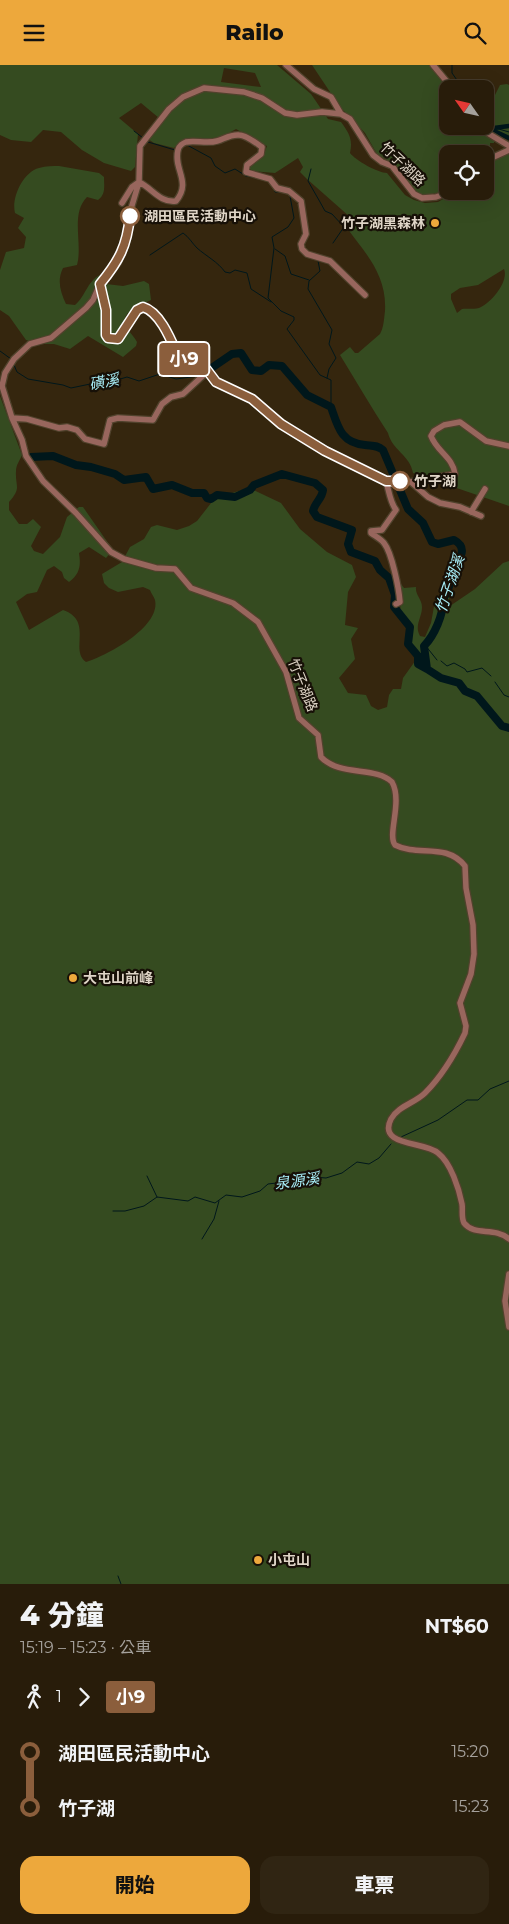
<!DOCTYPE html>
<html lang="zh-TW">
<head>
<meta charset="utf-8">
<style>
	:root { --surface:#281c0a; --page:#302513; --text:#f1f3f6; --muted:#a5a19c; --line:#443a2b; --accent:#eda83c }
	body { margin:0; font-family:Montserrat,"Noto Sans TC",sans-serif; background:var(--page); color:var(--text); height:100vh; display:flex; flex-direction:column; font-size:19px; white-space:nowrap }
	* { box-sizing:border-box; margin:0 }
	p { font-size:16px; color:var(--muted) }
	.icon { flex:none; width:28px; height:28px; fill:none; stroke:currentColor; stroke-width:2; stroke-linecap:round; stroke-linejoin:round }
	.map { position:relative; height:1519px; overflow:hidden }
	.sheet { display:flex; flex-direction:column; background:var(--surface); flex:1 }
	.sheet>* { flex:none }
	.badge { padding:0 10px; border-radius:4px; font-size:18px; line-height:32px }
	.needle { width:32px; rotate:304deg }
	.controls { position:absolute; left:439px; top:15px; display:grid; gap:10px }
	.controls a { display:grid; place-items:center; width:55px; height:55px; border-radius:10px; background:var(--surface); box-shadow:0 5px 20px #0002,0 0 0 1px var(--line); font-size:25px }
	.map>.badge { position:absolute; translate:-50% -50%; box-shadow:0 0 0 2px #fff }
	.legs { display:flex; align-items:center; gap:8px; height:55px; padding:0 20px; font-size:16px }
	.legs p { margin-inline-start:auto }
	.overview { display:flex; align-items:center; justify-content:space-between; height:85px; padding:0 20px }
	h1 { font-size:28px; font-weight:800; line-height:38px }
	.cta { display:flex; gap:10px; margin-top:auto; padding:10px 20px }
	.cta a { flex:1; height:58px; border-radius:15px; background:var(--accent); color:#111; font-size:20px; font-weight:800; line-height:58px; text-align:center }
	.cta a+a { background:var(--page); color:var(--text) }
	ul { padding:0 20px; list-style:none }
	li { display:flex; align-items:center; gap:18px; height:55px; font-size:19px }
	li i { display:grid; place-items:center; width:8px; height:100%; margin:0 6px; background:currentColor }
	li i::after { content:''; width:12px; height:12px; margin:-6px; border:4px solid; border-radius:50%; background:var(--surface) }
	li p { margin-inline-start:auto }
	li:first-child i { background:linear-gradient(#0000 50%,currentColor 0) }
	li:last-child i { background:linear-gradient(currentColor 50%,#0000 0) }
	header { display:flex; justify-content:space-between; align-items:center; height:65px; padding:0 20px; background:var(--accent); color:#111; font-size:22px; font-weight:800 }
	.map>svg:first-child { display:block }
	.green { fill:#354b20; fill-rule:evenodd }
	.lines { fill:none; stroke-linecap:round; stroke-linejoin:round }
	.stream { stroke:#00171b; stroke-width:1 }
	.canal { stroke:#00171b; stroke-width:4.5 }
	.river { stroke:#00171b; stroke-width:8 }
	.minor-casing { stroke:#50422c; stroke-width:8 }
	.minor { stroke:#98665d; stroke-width:5.5 }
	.line-1-casing { stroke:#fff; stroke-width:11 }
	.line-1 { stroke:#8b5e3c; stroke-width:8 }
	.stop-1-dot { fill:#fff; stroke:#8b5e3c; stroke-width:2.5 }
	.poi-dot { fill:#eda83c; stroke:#171007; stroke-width:2 }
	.labels { text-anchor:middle; stroke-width:4.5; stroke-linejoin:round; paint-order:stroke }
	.street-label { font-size:14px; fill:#dfd5c7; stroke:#171007 }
	.stop-label { font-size:14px; font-weight:bold; fill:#dfd5c7; stroke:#171007; text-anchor:start }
	.poi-label { font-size:14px; font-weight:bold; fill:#dfd5c7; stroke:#171007; text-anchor:start }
	.water-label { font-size:15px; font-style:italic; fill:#a8eef8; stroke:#171007 }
</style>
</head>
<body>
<header><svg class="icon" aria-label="menu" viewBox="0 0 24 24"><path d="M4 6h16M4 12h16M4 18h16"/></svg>Railo<svg class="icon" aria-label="search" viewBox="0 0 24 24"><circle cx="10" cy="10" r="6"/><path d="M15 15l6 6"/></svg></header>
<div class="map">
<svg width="509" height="1519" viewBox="0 0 509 1519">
	<rect width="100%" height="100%" fill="#35260e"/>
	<path class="green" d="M0 0H277L311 29 328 54 341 57C349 68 353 74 350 88 355 95 378 108 387 108L405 130 414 135 425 138 438 137 457 126H485V99L509 89V441L413 408C410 390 392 385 388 368 371 342 356 316 340 290L350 282 355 288H358L380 269C384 262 384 253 385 246 387 210 366 189 347 163L350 152 307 114 300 107 303 102 298 93 275 108 251 106 249 101 263 92 267 81 236 64 222 72 180 77 174 83 154 78 148 74 159 61V53L141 38 119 53 138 69 135 102 131 106 104 98 82 85 61 67 43 65 31 77 11 75 0 70ZM224 3 255 8 261 22 221 17ZM504 204C509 216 492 237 481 242 476 245 467 243 462 244L457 248 451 234V229L460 223 478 220Z
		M312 0H430L449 24 448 61H473L494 76V78H490V88L448 89 447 125 425 131 419 129 391 97 377 89 365 68 340 42Z
		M507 19 509 20V73L485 61V53L490 55 495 52 492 36 500 20Z
		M59 101 99 108 104 112C104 121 106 129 98 135L87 132C70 149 83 179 77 200L63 203C57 215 60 226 66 239L75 240C86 231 88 213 103 209L102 213 106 219 123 221 144 216 149 219 151 235C143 239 121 246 125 259 127 265 134 271 137 277L136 281 123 292 88 271 70 284 54 279H39L26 275 9 251 0 245V205L6 187 24 183 26 172 18 163 24 153 15 148C11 133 23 107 39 103 46 101 53 101 59 101Z
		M0 331 22 390C20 395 16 400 16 406 15 422 22 422 9 437V445L19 459H27L33 454 41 462 31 481 34 486 43 489 60 472 67 452 79 442H83L113 485 106 493 89 482 79 488C81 500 80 509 69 517L64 513 62 507 54 501 47 505 37 527 27 529 16 537 29 565 63 545C94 556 69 585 86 597 106 591 161 562 155 535 154 532 151 528 150 525L143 522 118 527 109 523 104 518 102 509 122 497 130 482 144 474 151 462 157 460 177 465 189 461 197 456 215 433 249 423 281 438 300 464 327 487 352 500 356 512 348 527 345 560 358 563 351 574 355 594 339 613 348 628 366 630 371 641 378 645 387 642 389 630 393 624H401L403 613 418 592 407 581 408 562 399 550C405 531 390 528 391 512H396L404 523 416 522C415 530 422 534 422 542 422 553 414 560 420 571L425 572 431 558 435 536 439 530 449 524 454 525 445 541 447 543 475 524 503 498 509 496V1519H0Z"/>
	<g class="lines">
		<path class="stream" d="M452 0V8L459 18 476 24
			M485 60 509 67
			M134 66 143 73
			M148 77 175 85
			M187 80 211 93 215 101 225 108 235 104 246 111 262 114
			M311 104 308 116 320 137 325 146 332 149 344 162 333 178
			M273 122 275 127H281
			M287 128 290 131 294 153 288 162 272 172 274 183 268 233 281 246 294 252V255L287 264 320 310 331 315V342
			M275 184 285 191 291 209 309 215
			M150 190 183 168C189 172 192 178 197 183 206 191 218 197 225 207L230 208 235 205 247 208 251 224 271 237
			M318 196 320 206 309 216 308 224 332 265 329 279 336 293 329 304 327 313
			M0 286 11 294
			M14 300 17 307 28 314 63 320 71 323 95 318 100 320 127 312 139 316 160 309 176 314 199 311
			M425 580 437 595
			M441 596 447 601 454 598 465 604 467 607 482 603 491 611
			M495 617 504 630 509 632
			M401 1072 438 1055 467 1035H478L490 1024 509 1016
			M147 1111 157 1132
			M113 1146H125L144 1141 157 1132 188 1136 195 1132 215 1138 226 1130 242 1132 260 1126 268 1119 285 1117 297 1119 313 1112 326 1113 342 1108 357 1097 369 1099 379 1093 391 1079
			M202 1174 214 1154 219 1136
			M118 1511 121 1519"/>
		<path class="canal" d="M494 63 509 61
			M494 66 509 73"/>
		<path class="river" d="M210 304 232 289 241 288 252 305 261 306 269 300 282 301 307 330 331 342C338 362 341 378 365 380 373 381 377 380 383 385L408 444 423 458 432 477 438 479 454 475C469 483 459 494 454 505 449 516 451 523 443 534 444 549 434 571 424 581L427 604 441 613 459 618 465 626 477 631 502 661 509 663
			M31 392 53 391 76 400 91 402 115 409 124 415 146 412 153 424 172 420 192 428H204L207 433 211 434 217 430 235 432 250 425 254 420 282 409 315 418 323 425C322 434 315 437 313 446L317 452 352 465 348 479 351 487 375 496 380 505 389 513 395 530 394 542 410 562 408 579 418 591V599L427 604"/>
		<defs>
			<path id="minor" d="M286 0 314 24 331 32 341 49
				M433 0 453 24
				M476 61 509 81
				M485 96 509 85
				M139 117C153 124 160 138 176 136 192 117 173 104 178 85 179 81 183 78 186 77 196 75 207 79 217 76 224 74 231 69 239 70 246 70 256 78 262 82L261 89 247 100 246 107 270 114 277 123 289 126 301 136 306 169 301 179 302 184 307 189 330 196 365 230
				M453 126 436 132 422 133 414 129 392 101 382 97 373 90 350 54 341 49 322 47 297 50 285 48 262 33 244 27 204 23 183 32 169 44 140 81 139 117 130 147 128 172 118 198 100 219 93 235 86 243 51 273 30 279 14 294 5 308 2 321 12 353 22 375 26 391 43 416 76 448 111 487 124 494 156 503 175 504 191 523 233 538 258 557 286 607 299 653 318 670 321 692C340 712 375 701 392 717 403 737 387 769 395 780 418 792 446 777 465 801L466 823 473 860 474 889 471 909 460 938 466 961 465 968C455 989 441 1012 425 1028 415 1038 398 1041 391 1054 377 1082 425 1076 438 1088 451 1098 459 1124 462 1139 463 1145 461 1152 464 1158 475 1172 494 1161 509 1174
				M122 138 132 122 139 117
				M100 219 107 245 106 269 108 273 118 274 137 245 143 242C160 247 171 275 178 291L197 298 207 305 216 317 252 334 299 371 386 416 411 417 455 409C453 392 437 387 431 371L434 366 444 360 460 357 486 376 509 381
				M12 353 27 354 59 363 67 362 77 365 85 374 104 379 110 355 118 353 153 355 162 339 171 332 183 329 208 306
				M386 416C389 426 390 437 396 445L382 465 371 466V468C375 471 381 474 384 478 392 488 399 524 400 537L396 539
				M411 417 428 432 440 438 460 442 481 451
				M471 447 485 424
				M509 1209 505 1236 509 1262"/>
		</defs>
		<use href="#minor" class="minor-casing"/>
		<use href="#minor" class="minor"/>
	</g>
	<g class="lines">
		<defs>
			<path id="line-1" d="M130 151C127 181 119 196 100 219L106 245V270L108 273 118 274 137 245 143 242C160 247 171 275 178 291L197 298 207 305 216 317 252 334 281 359 325 386 386 416H400"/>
		</defs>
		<use href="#line-1" class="line-1-casing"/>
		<use href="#line-1" class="line-1"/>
	</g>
	<g class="stop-1-dot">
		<circle cx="130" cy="151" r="9"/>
		<circle cx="400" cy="416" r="9"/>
	</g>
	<g class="poi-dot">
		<circle cx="435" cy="158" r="5"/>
		<circle cx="73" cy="913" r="5"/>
		<circle cx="258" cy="1495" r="5"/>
	</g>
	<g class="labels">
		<g class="street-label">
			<text transform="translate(403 99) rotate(44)" y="5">竹子湖路</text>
			<text transform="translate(303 620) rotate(68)" y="5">竹子湖路</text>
		</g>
		<g class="stop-label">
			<text x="144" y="156">湖田區民活動中心</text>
			<text x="414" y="421">竹子湖</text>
		</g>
		<g class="poi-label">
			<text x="425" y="163" text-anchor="end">竹子湖黑森林</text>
			<text x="83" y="918">大屯山前峰</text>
			<text x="268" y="1500">小屯山</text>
		</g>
		<g class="water-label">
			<text transform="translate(104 317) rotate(-11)" y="5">磺溪</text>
			<text transform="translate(450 519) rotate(-71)" y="5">竹子湖溪</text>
			<text transform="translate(297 1116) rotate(-7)" y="5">泉源溪</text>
		</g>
	</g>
</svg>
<div class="controls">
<a><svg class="needle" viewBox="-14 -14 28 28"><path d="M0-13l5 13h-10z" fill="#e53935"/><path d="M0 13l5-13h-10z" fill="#a5a19c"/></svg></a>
<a><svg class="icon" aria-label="locate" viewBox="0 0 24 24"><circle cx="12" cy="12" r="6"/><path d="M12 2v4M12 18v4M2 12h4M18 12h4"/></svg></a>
</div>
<b class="badge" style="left:184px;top:294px;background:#8b5e3c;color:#fff">小9</b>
</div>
<section class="sheet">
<div class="overview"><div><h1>4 分鐘</h1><p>15:19 – 15:23 · 公車</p></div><b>NT$60</b></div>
<div class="legs"><svg class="icon" aria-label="walk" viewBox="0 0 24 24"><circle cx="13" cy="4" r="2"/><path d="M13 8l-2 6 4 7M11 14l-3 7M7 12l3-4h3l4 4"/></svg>1<svg class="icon" aria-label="forward" viewBox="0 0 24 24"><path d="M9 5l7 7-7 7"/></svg><b class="badge" style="background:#8b5e3c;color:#fff">小9</b></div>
<ul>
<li><i style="color:#8b5e3c"></i><b>湖田區民活動中心</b><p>15:20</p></li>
<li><i style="color:#8b5e3c"></i><b>竹子湖</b><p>15:23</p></li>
</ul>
<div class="cta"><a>開始</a><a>車票</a></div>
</section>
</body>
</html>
